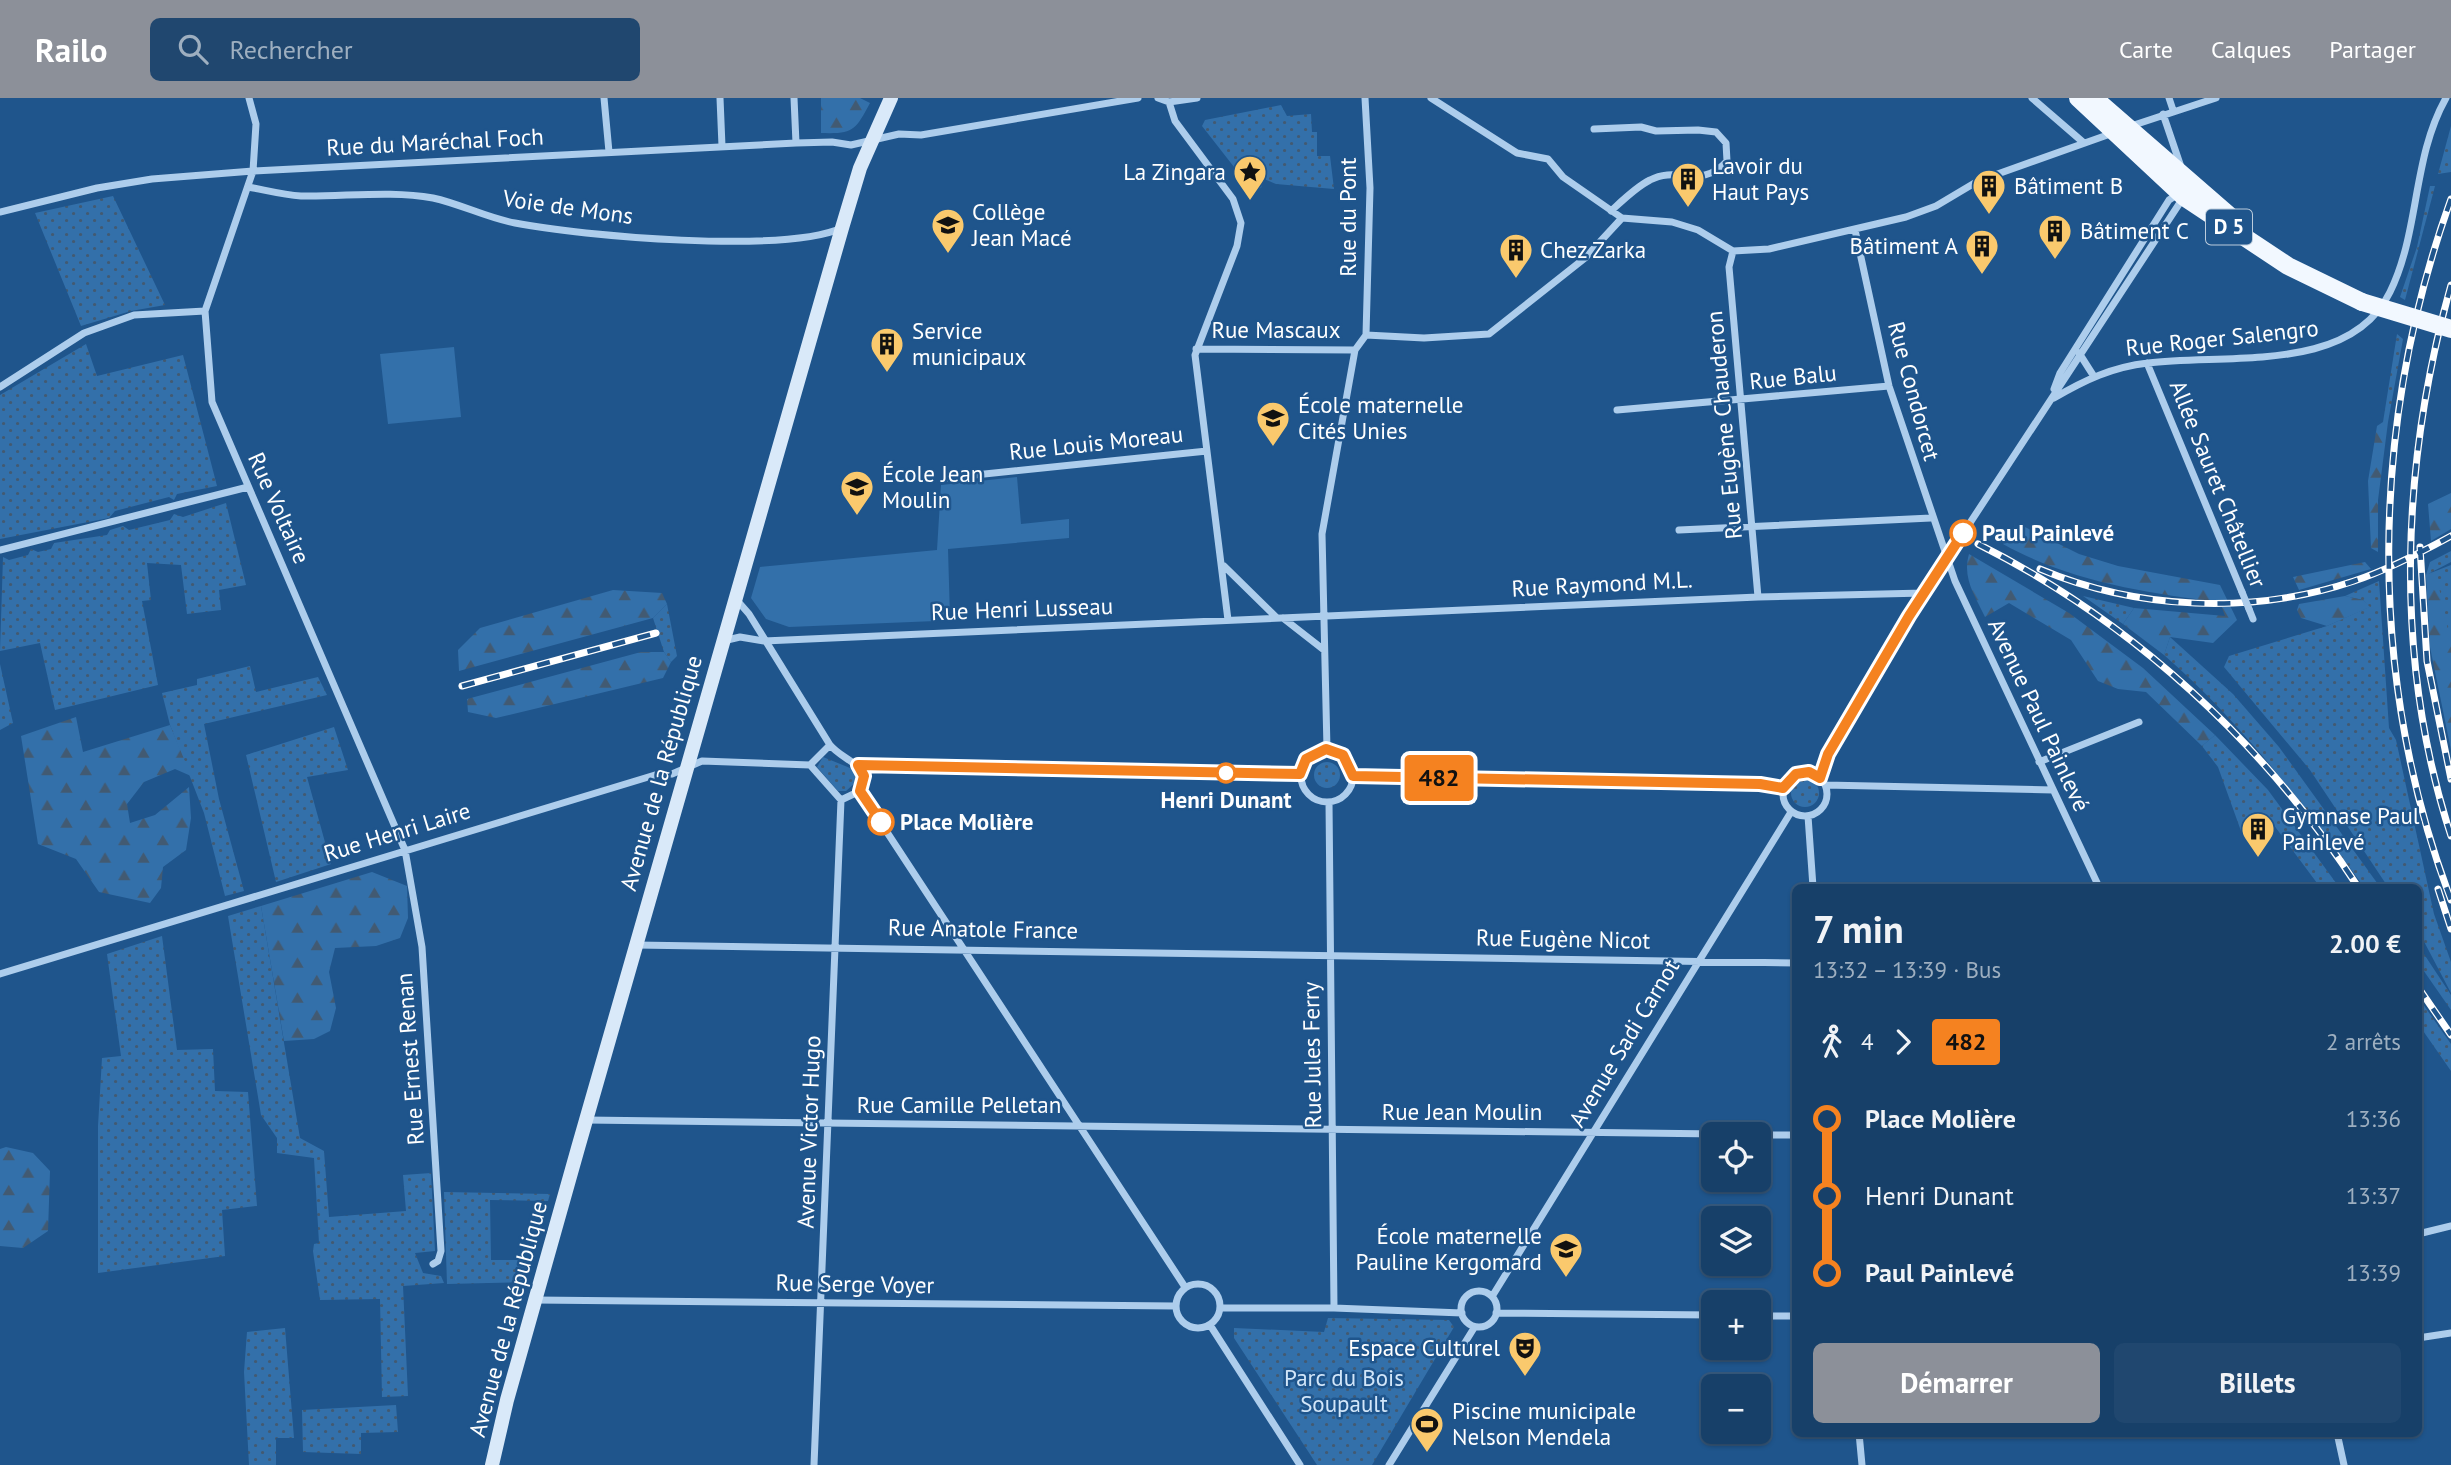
<!DOCTYPE html>
<html lang="fr">
<head>
<meta charset="utf-8">
<style>
	:root { --surface:#174069; --page:#20476f; --text:#f1f3f6; --muted:#9eafc0; --line:#36597d; --accent:#8c9099 }
	body { margin:0; font-family:"PT Sans",sans-serif; background:var(--page); color:var(--text); height:100vh; display:flex; flex-direction:column; font-size:26px; white-space:nowrap }
	* { box-sizing:border-box; margin:0 }
	p { font-size:23px; color:var(--muted) }
	.icon { flex:none; width:38px; height:38px; fill:none; stroke:currentColor; stroke-width:2; stroke-linecap:round; stroke-linejoin:round }
	.map { position:relative; flex:1; overflow:hidden }
	.details { position:absolute; left:1792px; top:786px; width:630px; height:553px; display:flex; flex-direction:column; background:var(--surface); border-radius:10px; box-shadow:0 2px 5px #0004,0 0 0 2px var(--line) }
	.details>* { flex:none }
	.badge { padding:0 14px; border-radius:5px; font-size:24px; line-height:46px }
	.fabs { position:absolute; left:1701px; top:1024px; display:grid; gap:14px }
	.fabs a { display:grid; place-items:center; width:70px; height:70px; border-radius:10px; background:var(--surface); box-shadow:0 2px 5px #0004,0 0 0 2px var(--line); font-size:35px }
	.map>.badge { position:absolute; translate:-50% -50%; box-shadow:0 0 0 4px #fff }
	.legs { display:flex; align-items:center; gap:10px; height:77px; padding:0 21px; font-size:23px }
	.legs p { margin-inline-start:auto }
	.head { display:flex; align-items:center; justify-content:space-between; height:119px; padding:0 21px }
	h1 { font-size:38px; font-weight:700; line-height:52px }
	.button { display:flex; gap:14px; margin-top:auto; padding:14px 21px }
	.button a { flex:1; height:80px; border-radius:10px; background:var(--accent); color:#fff; font-size:28px; font-weight:700; line-height:80px; text-align:center }
	.button a+a { background:var(--page); color:var(--text) }
	ul { padding:0 21px; list-style:none }
	li { display:flex; align-items:center; gap:24px; height:77px; font-size:26px }
	li i { display:grid; place-items:center; width:10px; height:100%; margin:0 9px; background:currentColor }
	li i::after { content:''; width:18px; height:18px; margin:-9px; border:5px solid; border-radius:50%; background:var(--surface) }
	li p { margin-inline-start:auto }
	li:first-child i { background:linear-gradient(#0000 50%,currentColor 0) }
	li:last-child i { background:linear-gradient(currentColor 50%,#0000 0) }
	header { display:flex; align-items:center; gap:42px; box-sizing:border-box; height:98px; padding:0 35px; background:var(--accent); color:#fff }
	header strong { font-size:33px }
	nav { display:flex; gap:38px; margin-inline-start:auto; font-size:24px }
	.search { width:490px; height:63px; background:var(--page); display:flex; align-items:center; gap:18px; box-sizing:border-box; padding:0 24px; border-radius:10px; color:var(--muted); font-size:26px }
	.map>svg:first-child { display:block }
	.green { fill:url(#green-dots) }
	.forest { fill:url(#forest-firs) }
	.pitch { fill:#3370aa }
	.lines { fill:none; stroke-linecap:round; stroke-linejoin:round }
	.minor { stroke:#adcdec; stroke-width:7 }
	.secondary { stroke:#d9e9f9; stroke-width:14 }
	.primary { stroke:#f2f8ff; stroke-width:18 }
	.rail-casing { stroke:#fff; stroke-width:7 }
	.rail { stroke:#1f558c; stroke-width:4.5; stroke-dasharray:13; stroke-linecap:butt }
	.minor-bridge { stroke:#adcdec; stroke-width:7 }
	.primary-bridge { stroke:#f2f8ff; stroke-width:18 }
	.line-1-casing { stroke:#fff; stroke-width:16 }
	.line-1 { stroke:#f58220; stroke-width:10 }
	.stop-1-dot { fill:#fff; stroke:#f58220; stroke-width:3.5 }
	.labels { text-anchor:middle; stroke-width:5; stroke-linejoin:round; paint-order:stroke }
	.shield { fill:#1f558c; stroke:#bcccdc; stroke-width:2 }
	.shield-label { font-size:21px; font-weight:bold; fill:#fff }
	.street-label { font-size:23px; fill:#fff; stroke:#1f558c }
	.poi-label { font-size:23px; fill:#fff; stroke:#1f558c; text-anchor:start }
	.stop-label { font-size:23px; font-weight:bold; fill:#fff; stroke:#1f558c; text-anchor:start }
	.park-label { font-size:23px; fill:#d2e6f9; stroke:#1f558c }
</style>
</head>
<body>
<header>
<strong>Railo</strong>
<div class="search"><svg class="icon" aria-label="search" viewBox="0 0 24 24"><circle cx="10" cy="10" r="6"/><path d="M15 15l6 6"/></svg>Rechercher</div>
<nav><a>Carte</a><a>Calques</a><a>Partager</a></nav>
</header>
<div class="map">
<svg width="2451" height="1367" viewBox="0 0 2451 1367">
	<defs>
		<pattern id="green-dots" width="8" height="8" patternUnits="userSpaceOnUse" patternTransform="scale(1.75)"><rect width="8" height="8" fill="#3370aa"/><path d="M2 2h.1M6 6h.1" fill="none" stroke="#425a72" stroke-width="1.8" stroke-linecap="round"/></pattern>
		<pattern id="forest-firs" width="22" height="20" patternUnits="userSpaceOnUse" patternTransform="scale(1.75)"><rect width="22" height="20" fill="#3370aa"/><path d="M5 1l3.5 6h-7zM16 11l3.5 6h-7z" fill="#425a72"/></pattern>
	</defs>
	<rect width="100%" height="100%" fill="#1f558c"/>
	<path class="green" d="M1281 7 1287 18 1311 16 1312 34H1317V58H1330L1334 91 1276 86 1264 81 1261 90 1252 92 1202 28 1205 22Z
		M2451 28V74L2438 76Z
		M2430 88H2435L2405 202 2400 199 2417 149Z
		M113 98 165 207 131 213 81 228 35 115Z
		M2397 236 2403 241 2388 324H2383Z
		M86 246 97 278 183 257 217 388 177 396 174 402 169 399 115 413 109 420 0 441V297Z
		M226 405 246 487 219 492 221 512 187 516 181 467 147 465 151 502 142 503 158 587 55 612 40 545 0 553 3 459 9 462 28 457 31 451 38 454 51 451 54 445 107 437 110 432 123 428 129 432 170 422 174 416 183 419Z
		M2451 453V464L2428 476 2451 467V615L2426 477 2430 464Z
		M2379 483 2389 630 2396 642 2434 816 2451 864V895L2419 834 2418 789H2388L2310 672 2224 569 2229 558 2327 528 2369 509 2363 502 2345 498Z
		M2083 498 2134 510 2123 526Z
		M667 506 677 558 671 564 664 554 653 520Z
		M2170 539 2233 596 2279 649 2380 789H2364C2303 706 2242 625 2164 557Z
		M0 566 13 625 0 632Z
		M250 568 256 594 318 579 327 597 204 626 219 701 244 793 225 798 204 715 170 627 162 595 197 587V581Z
		M334 629 348 672 307 679 331 766 276 784 246 657Z
		M2215 637 2268 692 2339 789H2320L2270 722 2241 733 2218 669 2202 648Z
		M823 659 855 672 857 683 846 693H838L817 669Z
		M1314 677a13 13 0 1 1 26 0a13 13 0 1 1-26 0Z
		M1791 695a14 14 0 1 1 28 0a14 14 0 1 1-28 0Z
		M261 808 300 1040 324 1053 329 1119 406 1113 403 1077 431 1075 435 1153 415 1155 423 1175 441 1178 444 1185 403 1188 408 1298 382 1299 380 1201 320 1202 313 1153 314 1146 319 1145 314 1060 277 1055V1040L261 1017 228 818Z
		M162 838 177 952 213 951 215 993 248 994 257 1108 222 1112 225 1158 98 1175V1028L102 960 121 958 107 856Z
		M2418 847 2451 897V912L2419 866Z
		M2418 899 2451 946V973L2419 927Z
		M444 1094 550 1096 548 1103 490 1102 491 1162H531L525 1184 447 1186Z
		M1328 1220 1449 1222 1454 1229 1372 1367H1317L1234 1240V1230L1324 1234Z
		M285 1230 294 1340H276V1367H249L244 1274 247 1234Z
		M396 1307 398 1334 361 1335V1356L303 1354 302 1312Z"/>
	<path class="forest" d="M821 0H860L870 5C855 33 853 36 821 35Z
		M2383 324H2388L2378 402V454L2371 450 2368 383 2377 328Z
		M2451 395V431L2431 443 2428 406Z
		M2019 426 2079 456 2118 468 2220 487 2237 522 2213 545 2170 539 2164 557 2123 526 2134 510 2225 518 2220 504C2146 495 2069 483 2003 446Z
		M1969 456 2069 515 2143 570 2215 637 2202 648 2146 594 2118 591 2098 583 2071 542 2009 505 1985 519C1975 498 1962 480 1969 456Z
		M2365 464 2371 471 2299 492 2293 479Z
		M2436 475 2451 547V652L2430 549 2426 477Z
		M613 492 662 495 667 506 653 520 459 573 458 552 480 530Z
		M2345 498 2363 502 2370 509 2327 528 2301 520 2297 512 2299 506Z
		M641 554H664L671 564 663 580 496 620 468 614 467 601Z
		M76 619 83 654 170 627 191 678 175 671 144 684 127 706 130 725 155 717 189 689 191 720 186 752 163 769 161 790 150 805 99 794 76 761 38 746 21 638Z
		M372 774 407 788 408 820 400 840 376 848 335 850 329 874 336 910 330 933 314 941 284 943 261 808Z
		M6 1049 33 1055 50 1073 48 1133 23 1150 0 1148V1051Z"/>
	<path class="pitch" d="M454 249 461 319 388 326 380 256Z
		M1017 379 1021 426 1069 421V440L948 451 950 519H941L936 523 789 529 766 521 751 500 760 469 937 452 941 387Z"/>
	<g class="lines">
		<path class="minor" d="M249 0 256 26 253 73 205 213 212 304 405 752 422 849 441 1153 438 1163 433 1166
			M604 0 609 54
			M720 0 722 48
			M794 0 796 45
			M1158 0 1169 4 1197 0
			M1365 0 1370 90 1366 237
			M1431 0 1517 55 1548 61 1563 79 1622 120 1672 124 1698 132 1733 153 1769 151 1906 119 1936 108 1978 83 2113 35
			M2032 0 2084 45
			M2169 0 2173 12
			M1169 4 1175 23 1233 101 1241 125 1237 148 1195 257 1228 522
			M2163 16 2181 69
			M2131 28 2216 0
			M1594 31 1641 29 1656 33 1698 32 1716 34 1726 45 1727 63C1701 92 1678 67 1650 82 1636 89 1623 102 1611 113
			M248 89C265 92 283 97 301 98 344 99 390 92 433 100 461 106 487 120 515 125 582 138 783 156 842 130
			M0 114 97 90 152 81 253 73 796 45 832 44 851 47 899 36 921 37 1138 0
			M1855 132 1889 288 1955 483 2099 789
			M1733 153 1729 169 1758 499
			M1366 237 1424 240 1489 236 1585 160 1622 120
			M1196 251 1355 252
			M2079 255 2093 277
			M2147 265 2242 494
			M0 289 84 235 134 217 205 213
			M2054 291 2060 275 2169 102 2178 96
			M2054 300C2085 282 2112 269 2148 265 2224 255 2350 277 2390 194 2420 133 2412 60 2446 0
			M1617 312 1889 288
			M946 380 1207 353
			M1679 432 1931 420
			M0 452 248 389
			M1224 468 1277 520
			M735 500 749 516 830 647
			M2249 511 2253 521
			M1283 520 1324 552
			M723 543 740 539 764 543 1758 499 1924 495
			M830 647C841 660 856 662 864 678L860 693 841 702 810 667Z
			M1327 651 1322 436 1355 252 1366 237
			M1301 678a26 26 0 1 1 52 0a26 26 0 1 1-52 0Z
			M2039 664 2139 624
			M858 667 1300 676
			M1783 696a22 22 0 1 1 44 0a22 22 0 1 1-44 0Z
			M1353 678 1760 686 1783 690
			M1820 680 1828 656 1924 495 2183 100
			M1825 687 2053 692
			M860 693 1185 1189
			M1329 704 1334 1210
			M1808 718 1813 789
			M636 847 1796 865
			M0 876 655 677 672 676 702 663 810 667
			M586 1022 1718 1036
			M1759 1037H1796
			M2418 1136 2451 1128
			M1176 1208a22 22 0 1 1 44 0a22 22 0 1 1-44 0Z
			M1461 1211a18 18 0 1 1 36 0a18 18 0 1 1-36 0Z
			M1493 1197 1791 714
			M535 1202 1175 1208
			M1220 1210H1334L1462 1215
			M1496 1215 1713 1217
			M1759 1218H1796
			M1210 1227 1300 1367
			M2418 1240 2451 1235
			M1859 1335 1862 1367
			M2337 1335 2344 1367
			M814 1367 841 702
			M1389 1367 1474 1230"/>
		<path class="secondary" d="M492 1367 507 1302 578 1050 842 130 860 70 891 0"/>
		<path class="primary" d="M2078 0 2184 99 2288 168 2362 204
			M2094 0 2231 119"/>
		<defs>
			<path id="rail" d="M2451 101C2370 326 2366 578 2451 802
				M2451 187C2401 366 2393 560 2451 738
				M1978 446C2132 523 2264 645 2358 789
				M2420 449 2427 563 2451 681
				M2040 471C2137 512 2253 517 2354 483 2387 472 2420 455 2451 438
				M462 588 656 535
				M2438 791 2451 831
				M2418 889 2451 937"/>
		</defs>
		<use href="#rail" class="rail-casing"/>
		<use href="#rail" class="rail"/>
		<path class="minor-bridge" d="M2242 494 2249 511"/>
		<path class="primary-bridge" d="M2362 204 2451 231"/>
	</g>
	<g class="lines">
		<defs>
			<path id="line-1" d="M881 724 860 693 864 678 858 667 1300 676 1306 661 1326 651 1343 657 1353 678 1760 686 1783 690 1796 676 1809 674 1820 680 1828 656 1909 518 1963 435"/>
		</defs>
		<use href="#line-1" class="line-1-casing"/>
		<use href="#line-1" class="line-1"/>
	</g>
	<defs>
		<symbol id="sight-pin" viewBox="-11 -11 22 30"><path d="M0 17L-7.5 6A9.5 9.5 0 1 1 7.5 6Z" fill="#fac96d" stroke="#1f558c"/><path d="M0-6L1.8-2.2L6-1.7L2.9 1.2L3.7 5.4L0 3.3L-3.7 5.4L-2.9 1.2L-6-1.7L-1.8-2.2Z" fill="#111"/></symbol>
		<symbol id="building-pin" viewBox="-11 -11 22 30"><path d="M0 17L-7.5 6A9.5 9.5 0 1 1 7.5 6Z" fill="#fac96d" stroke="#1f558c"/><path d="M-4-6H4V6H1V3H-1V6H-4ZM-2.5-4.3h1.7v1.8h-1.7ZM.8-4.3h1.7v1.8H.8ZM-2.5-1h1.7V.8h-1.7ZM.8-1h1.7V.8H.8Z" fill="#111"/></symbol>
		<symbol id="school-pin" viewBox="-11 -11 22 30"><path d="M0 17L-7.5 6A9.5 9.5 0 1 1 7.5 6Z" fill="#fac96d" stroke="#1f558c"/><path d="M0-5L7-2L0 1L-7-2ZM-4 1L0 2.5L4 1V4Q0 6-4 4Z" fill="#111"/></symbol>
		<symbol id="theatre-pin" viewBox="-11 -11 22 30"><path d="M0 17L-7.5 6A9.5 9.5 0 1 1 7.5 6Z" fill="#fac96d" stroke="#1f558c"/><path d="M-5-5.5Q0-4 5-5.5V0Q5 5 0 6Q-5 5-5 0ZM-3.3-2.5H-1v1.5H-3.3ZM1-2.5H3.3v1.5H1ZM-2.8 1Q0 5.5 2.8 1Z" fill="#111"/></symbol>
		<symbol id="stadium-pin" viewBox="-11 -11 22 30"><path d="M0 17L-7.5 6A9.5 9.5 0 1 1 7.5 6Z" fill="#fac96d" stroke="#1f558c"/><path d="M0-5a6.5 5 0 1 0 0 10a6.5 5 0 1 0 0-10ZM-3.5-1.8h7v3.6h-7Z" fill="#111"/></symbol>
	</defs>
	<g fill-rule="evenodd">
		<use href="#sight-pin" x="1231" y="55" width="38" height="52"/>
		<use href="#building-pin" x="1669" y="62" width="38" height="52"/>
		<use href="#building-pin" x="1970" y="69" width="38" height="52"/>
		<use href="#school-pin" x="929" y="108" width="38" height="52"/>
		<use href="#building-pin" x="2036" y="114" width="38" height="52"/>
		<use href="#building-pin" x="1963" y="129" width="38" height="52"/>
		<use href="#building-pin" x="1497" y="133" width="38" height="52"/>
		<use href="#building-pin" x="868" y="227" width="38" height="52"/>
		<use href="#school-pin" x="1254" y="301" width="38" height="52"/>
		<use href="#school-pin" x="838" y="370" width="38" height="52"/>
		<use href="#building-pin" x="2239" y="712" width="38" height="52"/>
		<use href="#school-pin" x="1547" y="1132" width="38" height="52"/>
		<use href="#theatre-pin" x="1506" y="1231" width="38" height="52"/>
		<use href="#stadium-pin" x="1408" y="1307" width="38" height="52"/>
	</g>
	<g class="stop-1-dot">
		<circle cx="1963" cy="435" r="12"/>
		<circle cx="1226" cy="675" r="9"/>
		<circle cx="881" cy="724" r="12"/>
	</g>
	<g class="labels">
		<rect class="shield" x="2206" y="111.5" width="46" height="35" rx="5"/>
		<g class="shield-label">
			<text x="2229" y="136">D 5</text>
		</g>
		<g class="street-label">
			<text transform="translate(435 44) rotate(-3)" y="8">Rue du Maréchal Foch</text>
			<text transform="translate(568 109) rotate(8)" y="8">Voie de Mons</text>
			<text transform="translate(1348 119) rotate(-90)" y="8">Rue du Pont</text>
			<text x="1276" y="240">Rue Mascaux</text>
			<text transform="translate(2222 240) rotate(-6)" y="8">Rue Roger Salengro</text>
			<text transform="translate(1793 279) rotate(-6)" y="8">Rue Balu</text>
			<text transform="translate(1914 293) rotate(75)" y="8">Rue Condorcet</text>
			<text transform="translate(1724 327) rotate(-95)" y="8">Rue Eugène Chauderon</text>
			<text transform="translate(1096 345) rotate(-6)" y="8">Rue Louis Moreau</text>
			<text transform="translate(2218 386) rotate(68)" y="8">Allée Sauret Châtellier</text>
			<text transform="translate(279 410) rotate(66)" y="8">Rue Voltaire</text>
			<text transform="translate(1602 486) rotate(-3)" y="8">Rue Raymond M.L.</text>
			<text transform="translate(1022 511) rotate(-2)" y="8">Rue Henri Lusseau</text>
			<text transform="translate(2039 617) rotate(65)" y="8">Avenue Paul Painlevé</text>
			<text transform="translate(661 675) rotate(-74)" y="8">Avenue de la République</text>
			<text transform="translate(397 734) rotate(-17)" y="8">Rue Henri Laire</text>
			<text transform="translate(983 831) rotate(1)" y="8">Rue Anatole France</text>
			<text transform="translate(1563 841) rotate(1)" y="8">Rue Eugène Nicot</text>
			<text transform="translate(1624 945) rotate(-59)" y="8">Avenue Sadi Carnot</text>
			<text transform="translate(1312 957) rotate(-91)" y="8">Rue Jules Ferry</text>
			<text transform="translate(410 961) rotate(-94)" y="8">Rue Ernest Renan</text>
			<text x="959" y="1015">Rue Camille Pelletan</text>
			<text x="1462" y="1022">Rue Jean Moulin</text>
			<text transform="translate(809 1034) rotate(-88)" y="8">Avenue Victor Hugo</text>
			<text transform="translate(855 1186) rotate(1)" y="8">Rue Serge Voyer</text>
			<text transform="translate(508 1221) rotate(-75)" y="8">Avenue de la République</text>
		</g>
		<g class="poi-label">
			<text x="1712" y="76">Lavoir du<tspan x="1712" dy="26">Haut Pays</tspan></text>
			<text x="1226" y="82" text-anchor="end">La Zingara</text>
			<text x="2014" y="96">Bâtiment B</text>
			<text x="972" y="122">Collège<tspan x="972" dy="26">Jean Macé</tspan></text>
			<text x="2080" y="141">Bâtiment C</text>
			<text x="1958" y="156" text-anchor="end">Bâtiment A</text>
			<text x="1540" y="160">Chez Zarka</text>
			<text x="912" y="241">Service<tspan x="912" dy="26">municipaux</tspan></text>
			<text x="1298" y="315">École maternelle<tspan x="1298" dy="26">Cités Unies</tspan></text>
			<text x="882" y="384">École Jean<tspan x="882" dy="26">Moulin</tspan></text>
			<text x="2282" y="726">Gymnase Paul<tspan x="2282" dy="26">Painlevé</tspan></text>
			<text x="1542" y="1146" text-anchor="end">École maternelle<tspan x="1542" dy="26">Pauline Kergomard</tspan></text>
			<text x="1500" y="1258" text-anchor="end">Espace Culturel</text>
			<text x="1452" y="1321">Piscine municipale<tspan x="1452" dy="26">Nelson Mendela</tspan></text>
		</g>
		<g class="stop-label">
			<text x="1982" y="443">Paul Painlevé</text>
			<text x="1226" y="710" text-anchor="middle">Henri Dunant</text>
			<text x="900" y="732">Place Molière</text>
		</g>
		<g class="park-label">
			<text x="1344" y="1288">Parc du Bois<tspan x="1344" dy="26">Soupault</tspan></text>
		</g>
	</g>
</svg>
<div class="fabs">
<a><svg class="icon" aria-label="locate" viewBox="0 0 24 24"><circle cx="12" cy="12" r="6"/><path d="M12 2v4M12 18v4M2 12h4M18 12h4"/></svg></a>
<a><svg class="icon" aria-label="layers" viewBox="0 0 24 24"><path d="M12 4l9 5-9 5-9-5zM3 14l9 5 9-5"/></svg></a>
<a>+</a>
<a>−</a>
</div>
<b class="badge" style="left:1439px;top:680px;background:#f58220;color:#111">482</b>
<section class="details">
<div class="head"><div><h1>7 min</h1><p>13:32 – 13:39 · Bus</p></div><b>2.00 €</b></div>
<div class="legs"><svg class="icon" aria-label="walk" viewBox="0 0 24 24"><circle cx="13" cy="4" r="2"/><path d="M13 8l-2 6 4 7M11 14l-3 7M7 12l3-4h3l4 4"/></svg>4<svg class="icon" aria-label="forward" viewBox="0 0 24 24"><path d="M9 5l7 7-7 7"/></svg><b class="badge" style="background:#f58220;color:#111">482</b><p>2 arrêts</p></div>
<ul>
<li><i style="color:#f58220"></i><b>Place Molière</b><p>13:36</p></li>
<li><i style="color:#f58220"></i><span>Henri Dunant</span><p>13:37</p></li>
<li><i style="color:#f58220"></i><b>Paul Painlevé</b><p>13:39</p></li>
</ul>
<div class="button"><a>Démarrer</a><a>Billets</a></div>
</section>
</div>
</body>
</html>
